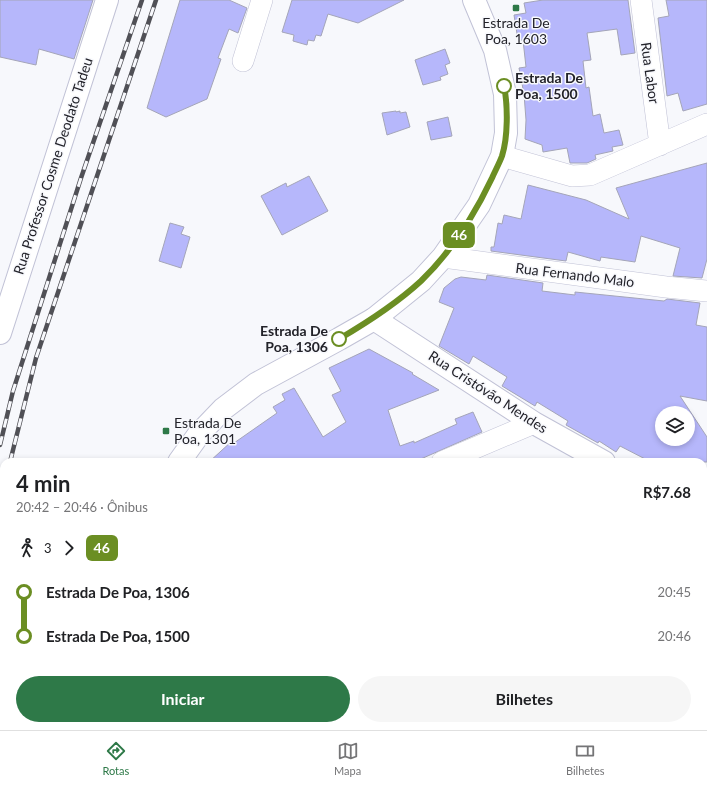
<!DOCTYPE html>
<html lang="pt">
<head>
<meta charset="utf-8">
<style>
	:root { --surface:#fff; --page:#f6f6f6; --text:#202124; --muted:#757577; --line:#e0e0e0; --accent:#2e7948 }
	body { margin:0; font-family:Lato,sans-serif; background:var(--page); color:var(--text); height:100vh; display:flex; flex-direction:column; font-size:15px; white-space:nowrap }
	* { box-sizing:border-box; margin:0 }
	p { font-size:13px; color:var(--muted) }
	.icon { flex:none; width:22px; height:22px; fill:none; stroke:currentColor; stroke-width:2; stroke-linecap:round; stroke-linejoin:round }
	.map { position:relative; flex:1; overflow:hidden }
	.panel { position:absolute; left:0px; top:458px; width:707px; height:272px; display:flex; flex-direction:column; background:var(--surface); border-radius:12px 12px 0 0; box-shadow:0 2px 6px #0003 }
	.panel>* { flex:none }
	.badge { padding:0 8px; border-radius:6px; font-size:14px; line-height:26px }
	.fabs { position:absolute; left:655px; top:406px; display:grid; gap:8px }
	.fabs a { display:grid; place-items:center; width:40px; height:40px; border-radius:50%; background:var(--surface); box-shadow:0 2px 6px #0003; font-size:20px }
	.map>.badge { position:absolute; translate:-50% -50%; box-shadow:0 0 0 2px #fff }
	.legs { display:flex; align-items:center; gap:6px; height:44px; padding:0 16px; font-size:13px }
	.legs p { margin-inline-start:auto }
	.overview { display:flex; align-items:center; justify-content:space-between; height:68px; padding:0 16px }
	h1 { font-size:22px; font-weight:700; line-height:30px }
	.action { display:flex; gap:8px; margin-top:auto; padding:8px 16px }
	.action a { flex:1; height:46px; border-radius:24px; background:var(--accent); color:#fff; font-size:16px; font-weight:700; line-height:46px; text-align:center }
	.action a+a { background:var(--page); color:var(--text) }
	ul { padding:0 16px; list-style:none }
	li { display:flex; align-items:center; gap:14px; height:44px; font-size:15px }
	li i { display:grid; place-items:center; width:6px; height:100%; margin:0 5px; background:currentColor }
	li i::after { content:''; width:10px; height:10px; margin:-5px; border:3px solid; border-radius:50%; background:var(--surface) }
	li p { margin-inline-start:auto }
	li:first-child i { background:linear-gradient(#0000 50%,currentColor 0) }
	li:last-child i { background:linear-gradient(currentColor 50%,#0000 0) }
	.tabs { display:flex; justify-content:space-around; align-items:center; height:56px; border-top:1px solid var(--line); background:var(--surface); font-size:11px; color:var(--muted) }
	.tabs a { display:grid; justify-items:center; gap:2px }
	.tabs .current { color:var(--accent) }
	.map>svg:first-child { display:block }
	.building { fill:#b6b7fb; stroke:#a4a5b8; fill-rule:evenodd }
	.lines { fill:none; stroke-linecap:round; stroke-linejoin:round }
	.minor-casing { stroke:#c1c2d6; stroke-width:22 }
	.tertiary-casing { stroke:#c1c2d6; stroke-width:24 }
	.secondary-casing { stroke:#c1c2d6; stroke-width:24 }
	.minor { stroke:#fff; stroke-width:21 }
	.tertiary { stroke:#fff; stroke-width:22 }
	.secondary { stroke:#fff; stroke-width:22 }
	.rail-casing { stroke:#505056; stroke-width:4.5 }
	.rail { stroke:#f7f8fc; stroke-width:3; stroke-dasharray:9; stroke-linecap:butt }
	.line-1-casing { stroke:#fff; stroke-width:9 }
	.line-1 { stroke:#6b8e23; stroke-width:6 }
	.poi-dot { fill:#2e7948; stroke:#f7f8fc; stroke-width:1.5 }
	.stop-1-dot { fill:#fff; stroke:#6b8e23; stroke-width:2 }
	.labels { text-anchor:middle; stroke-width:3; stroke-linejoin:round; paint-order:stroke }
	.poi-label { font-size:14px; fill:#23232a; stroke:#f7f8fc }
	.street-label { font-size:14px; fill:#23232a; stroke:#f7f8fc }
	.stop-label { font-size:14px; font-weight:bold; fill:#23232a; stroke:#f7f8fc; text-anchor:start }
</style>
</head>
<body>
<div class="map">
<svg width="707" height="730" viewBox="0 0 707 730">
	<rect width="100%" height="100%" fill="#f7f8fc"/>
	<path class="building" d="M0 0H93L74 59 39 49 36 65 0 57Z
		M180 0H229L247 8 238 33 229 29 218 58 221 59 207 99 166 117 147 108Z
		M292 0H404L358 23 328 14 321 36 316 35 314 41 308 40 307 45 293 41 294 35 282 32Z
		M543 0H628L635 53 621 55 617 29 587 33 591 60 583 61 586 88 589 87 593 116 600 114 604 133 619 130 623 145 612 147 613 151 595 155 596 159 587 163H570L567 148 543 152 542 145 525 139 526 120 524 94 519 68 526 67 523 40H518L514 15 526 13 524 3Z
		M666 0H707V104L683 111 678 93 667 96 658 18 669 16Z
		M445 49 450 63 445 65 448 74 440 77 441 80 423 85 415 60Z
		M396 111V112L400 111V113L406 112 410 127 387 135 382 113Z
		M448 117 452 136 431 140 427 122Z
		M707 163V259L702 278 673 276 680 248 641 236 635 262 601 257 600 261 568 252 566 261 491 251V247H494L498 223 502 224 504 215 521 219 528 185 586 200 629 219 616 188Z
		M309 176 328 211 282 235 261 196 286 183 287 187Z
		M170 223 184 227 181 234 190 237 181 268 159 261Z
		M487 275 543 283 542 291 575 295V292L664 301 667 299 700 303 696 325 707 327V401L680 396 707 437V462H651L620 446 616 452 599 441 598 443 566 425 568 421 537 402 535 406 502 386 507 377 473 356 469 364 439 346 454 308 439 302 444 288 455 279 461 277 486 280ZM662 413H688V439H662Z
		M369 349 413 373 412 374 439 390 388 410 400 446 414 441V443L457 424 455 419 473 412 482 432 414 462H209L232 441 234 443 277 413 273 407 285 400 282 394 294 388 323 437 346 422 332 395 341 391 329 368Z"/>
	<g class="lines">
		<defs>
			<path id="minor" d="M641 0 660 145
				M243 61 262 0
				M502 156 572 176 590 175 707 124
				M443 257 666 287 707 291
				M442 462 534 423
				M703 679H707
				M423 726V730
				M261 730 262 726"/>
			<path id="tertiary" d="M374 319 534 423 604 462
				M703 518 707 520"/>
			<path id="secondary" d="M0 333 107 0
				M179 462 199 434 223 409 256 384 339 339 374 319 421 281 443 257 479 205 502 156 506 133 505 94 495 50 474 0
				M66 726V730"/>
		</defs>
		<use href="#minor" class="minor-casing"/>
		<use href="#tertiary" class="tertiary-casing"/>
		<use href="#secondary" class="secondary-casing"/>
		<use href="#minor" class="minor"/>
		<use href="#tertiary" class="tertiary"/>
		<use href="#secondary" class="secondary"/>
		<defs>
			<path id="rail" d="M0 445 13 391 81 178 142 0
				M10 462 36 358 156 0
				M0 505 4 489"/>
		</defs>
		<use href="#rail" class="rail-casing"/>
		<use href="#rail" class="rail"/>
	</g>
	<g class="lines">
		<defs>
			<path id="line-1" d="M339 339C368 322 396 304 421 281 451 252 474 216 492 178 495 171 499 164 502 156 508 137 508 106 504 86"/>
		</defs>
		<use href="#line-1" class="line-1-casing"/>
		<use href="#line-1" class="line-1"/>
	</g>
	<g class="poi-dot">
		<rect x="512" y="4" width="8" height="8" rx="2"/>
		<rect x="162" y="427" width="8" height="8" rx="2"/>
	</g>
	<g class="stop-1-dot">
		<circle cx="504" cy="86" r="7"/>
		<circle cx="339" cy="339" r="7"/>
	</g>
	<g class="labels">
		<g class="poi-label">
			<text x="516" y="28">Estrada De<tspan x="516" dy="16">Poa, 1603</tspan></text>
			<text x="174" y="428" text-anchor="start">Estrada De<tspan x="174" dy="16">Poa, 1301</tspan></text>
		</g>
		<g class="street-label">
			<text transform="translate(650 73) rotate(82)" y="5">Rua Labor</text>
			<text transform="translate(53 166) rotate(-72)" y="5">Rua Professor Cosme Deodato Tadeu</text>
			<text transform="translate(575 275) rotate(7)" y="5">Rua Fernando Malo</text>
			<text transform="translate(488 392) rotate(33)" y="5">Rua Cristóvão Mendes</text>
		</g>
		<g class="stop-label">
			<text x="515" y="83">Estrada De<tspan x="515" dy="16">Poa, 1500</tspan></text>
			<text x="328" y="336" text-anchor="end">Estrada De<tspan x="328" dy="16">Poa, 1306</tspan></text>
		</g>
	</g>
</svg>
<div class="fabs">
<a><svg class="icon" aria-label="layers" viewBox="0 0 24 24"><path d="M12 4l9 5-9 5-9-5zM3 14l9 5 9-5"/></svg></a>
</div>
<b class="badge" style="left:459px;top:235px;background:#6b8e23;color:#fff">46</b>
<section class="panel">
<div class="overview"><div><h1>4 min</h1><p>20:42 – 20:46 · Ônibus</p></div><b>R$7.68</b></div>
<div class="legs"><svg class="icon" aria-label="walk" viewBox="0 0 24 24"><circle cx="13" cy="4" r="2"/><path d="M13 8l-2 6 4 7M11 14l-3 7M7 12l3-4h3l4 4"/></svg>3<svg class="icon" aria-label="forward" viewBox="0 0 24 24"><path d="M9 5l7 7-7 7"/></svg><b class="badge" style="background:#6b8e23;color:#fff">46</b></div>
<ul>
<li><i style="color:#6b8e23"></i><b>Estrada De Poa, 1306</b><p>20:45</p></li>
<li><i style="color:#6b8e23"></i><b>Estrada De Poa, 1500</b><p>20:46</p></li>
</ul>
<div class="action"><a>Iniciar</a><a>Bilhetes</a></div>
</section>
</div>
<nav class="tabs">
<a class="current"><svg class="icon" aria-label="directions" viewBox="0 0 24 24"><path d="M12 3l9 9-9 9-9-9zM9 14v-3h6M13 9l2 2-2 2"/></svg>Rotas</a>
<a><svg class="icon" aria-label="map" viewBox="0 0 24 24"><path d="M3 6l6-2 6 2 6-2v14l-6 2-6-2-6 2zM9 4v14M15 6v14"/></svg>Mapa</a>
<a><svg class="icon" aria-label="tickets" viewBox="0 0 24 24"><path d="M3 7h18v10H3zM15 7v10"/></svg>Bilhetes</a>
</nav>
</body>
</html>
